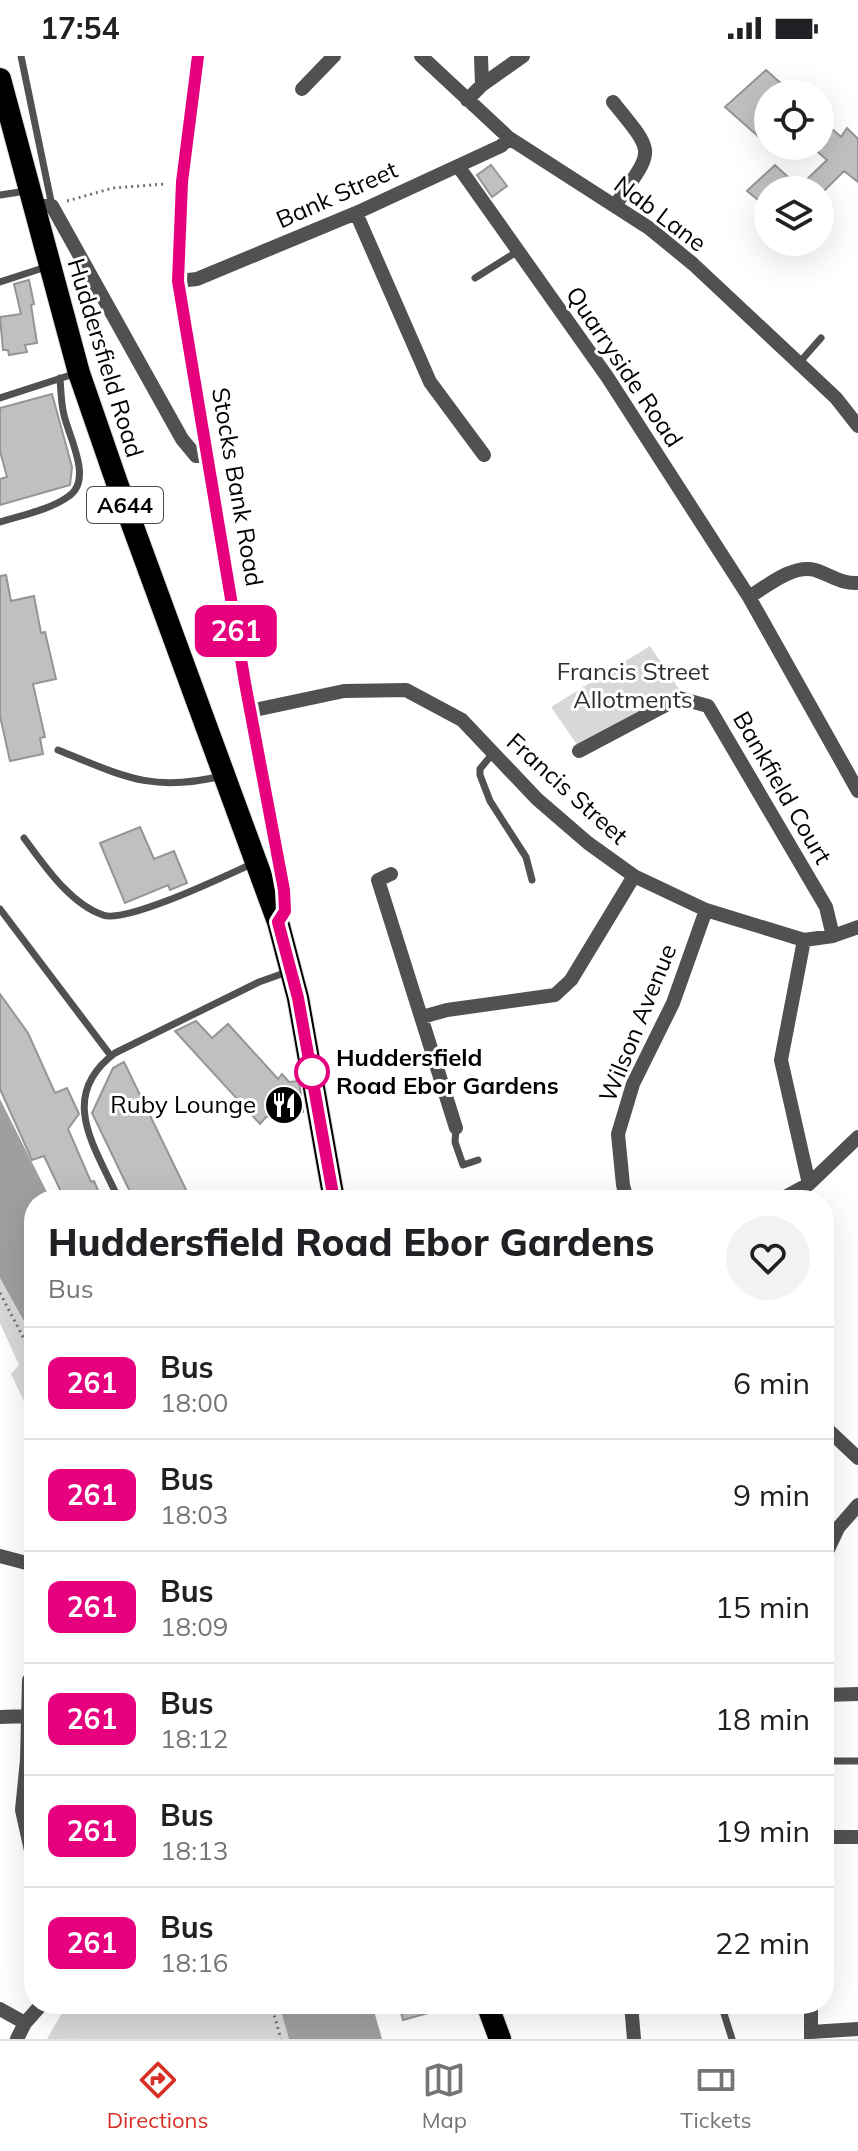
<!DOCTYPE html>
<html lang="en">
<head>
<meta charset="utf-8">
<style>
	:root { --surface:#fff; --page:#f2f2f2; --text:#202124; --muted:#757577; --line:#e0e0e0; --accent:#d93025 }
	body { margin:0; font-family:Mulish,sans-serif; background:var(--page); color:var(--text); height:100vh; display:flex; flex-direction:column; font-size:30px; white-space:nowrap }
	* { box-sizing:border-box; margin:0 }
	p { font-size:26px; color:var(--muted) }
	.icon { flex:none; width:44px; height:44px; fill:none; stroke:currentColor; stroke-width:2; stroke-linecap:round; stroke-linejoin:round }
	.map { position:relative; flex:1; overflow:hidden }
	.details { position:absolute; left:24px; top:1134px; width:810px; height:824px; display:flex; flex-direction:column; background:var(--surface); border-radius:32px; box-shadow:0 8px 32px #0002 }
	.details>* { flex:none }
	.badge { padding:0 16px; border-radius:12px; font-size:28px; line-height:52px }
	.fabs { position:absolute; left:754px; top:24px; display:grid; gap:16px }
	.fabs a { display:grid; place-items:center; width:80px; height:80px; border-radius:50%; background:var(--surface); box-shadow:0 8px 32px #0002; font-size:40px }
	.map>.badge { position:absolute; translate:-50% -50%; box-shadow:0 0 0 4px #fff }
	.round { display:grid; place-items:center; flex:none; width:84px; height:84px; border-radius:42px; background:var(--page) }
	.summary { display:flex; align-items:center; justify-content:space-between; height:136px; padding:0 24px }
	h1 { font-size:38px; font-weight:800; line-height:60px }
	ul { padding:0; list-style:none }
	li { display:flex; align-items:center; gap:24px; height:112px; padding:0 24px; border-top:2px solid var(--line) }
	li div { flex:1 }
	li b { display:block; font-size:30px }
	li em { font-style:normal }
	li .badge { min-width:88px; font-weight:700; text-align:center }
	.status { display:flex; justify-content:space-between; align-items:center; height:56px; padding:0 40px; background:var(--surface); direction:ltr }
	.status svg { height:22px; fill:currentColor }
	.menu { display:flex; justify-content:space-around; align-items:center; height:112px; border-top:2px solid var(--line); background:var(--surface); font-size:22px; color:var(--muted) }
	.menu a { display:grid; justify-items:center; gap:4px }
	.menu .current { color:var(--accent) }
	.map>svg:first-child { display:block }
	.green { fill:#d8d8d8 }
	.water { fill:#9f9f9f }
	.building { fill:#c0c0c0; stroke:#959595; stroke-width:2 }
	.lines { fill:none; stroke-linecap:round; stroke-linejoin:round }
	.trunk-casing { stroke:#dbdbdb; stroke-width:24 }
	.path { stroke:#737373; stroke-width:3; stroke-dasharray:2 4; stroke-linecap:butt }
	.service { stroke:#515151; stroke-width:7 }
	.minor { stroke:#515151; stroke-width:14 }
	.tertiary { stroke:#515151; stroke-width:16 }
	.trunk { stroke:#000; stroke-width:22 }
	.line-casing { stroke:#fff; stroke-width:18 }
	.line { stroke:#e6007e; stroke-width:12 }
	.stop-dot { fill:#fff; stroke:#e6007e; stroke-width:4 }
	.labels { text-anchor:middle; stroke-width:6; stroke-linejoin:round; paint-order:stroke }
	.shield { fill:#fff; stroke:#4c4c4c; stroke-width:2 }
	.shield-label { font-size:22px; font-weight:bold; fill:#000 }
	.street-label { font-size:24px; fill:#000; stroke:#fff }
	.park-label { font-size:24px; fill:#2f2f2f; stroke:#fff }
	.stop-label { font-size:24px; font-weight:bold; fill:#000; stroke:#fff; text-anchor:start }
	.poi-label { font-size:24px; fill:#000; stroke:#fff; text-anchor:end }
</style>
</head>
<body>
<div class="status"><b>17:54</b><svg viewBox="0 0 49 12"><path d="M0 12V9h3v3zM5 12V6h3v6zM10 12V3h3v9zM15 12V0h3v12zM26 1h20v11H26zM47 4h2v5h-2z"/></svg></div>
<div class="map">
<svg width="858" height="1983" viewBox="0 0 858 1983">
	<rect width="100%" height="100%" fill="#fff"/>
	<path class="green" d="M650 590 679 633 578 690 551 651Z
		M0 1222 34 1286V1366L11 1318 19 1309 0 1267Z
		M67 1948H279L289 1983H47Z"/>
	<path class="water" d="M0 1043 51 1144H34V1284L0 1222Z
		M279 1948H372L382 1983H289Z"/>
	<path class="building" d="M766 14 793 38H768V89L725 51Z
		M820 62 841 81 847 72 858 83V126L844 115 825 134H768V152L747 135 775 109 799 131 827 104 811 90H820Z
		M491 109 507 130 492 141 477 119Z
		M29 224 34 248 31 249 37 287 25 289 27 296 9 299 8 294H3L0 261 21 258 14 228Z
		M52 338 72 411 70 429 0 449V423L7 421 0 395V352Z
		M6 519 11 545 34 540 41 577 45 576 56 623 33 628 45 681 40 682 43 698 10 705 0 660V520Z
		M140 771 154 803 174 795 187 827 170 834 168 829 125 847 100 787Z
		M0 938 28 977 55 1037 67 1032 79 1058 68 1073 91 1126 94 1125 102 1144H69L66 1136 62 1138 44 1100 32 1104 0 1033Z
		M196 965 212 982 228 968 278 1023 282 1018 289 1026 299 1025 303 1056 266 1061 260 1068 175 975Z
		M124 1006 191 1144H134L92 1057 113 1012Z
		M399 1948H445L446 1952 403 1964Z"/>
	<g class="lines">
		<defs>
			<path id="trunk" d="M0 23 79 317 117 427 278 866 298 942 334 1144
				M487 1948 500 1983"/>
		</defs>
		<use href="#trunk" class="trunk-casing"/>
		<path class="path" d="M67 145 113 132 165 128
			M0 1237 34 1302
			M271 1948 281 1983"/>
		<path class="service" d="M21 0 52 150
			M0 139 26 135
			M475 222 518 195
			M0 226 46 211
			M799 307 821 282
			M0 342 77 317
			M0 466C22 459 50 454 69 440 93 424 69 381 64 359 61 347 61 335 60 322
			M58 694C123 720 151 737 222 720
			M493 697 480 713V719L490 745 526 801 532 824
			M24 782C44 809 70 848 103 859 126 868 227 819 254 807
			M0 853 111 1000
			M456 1072 455 1086 463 1109 478 1104
			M119 1144C96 1092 56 1041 115 997L259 926 287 916
			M29 1624 30 1549 34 1510
			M824 1705H858
			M721 1948 732 1983"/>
		<path class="minor" d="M421 0 509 82 649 172 693 208 836 342 858 370
			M481 0 482 29
			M302 33 334 0
			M467 44 482 29 523 0
			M613 46C658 101 653 92 615 150
			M458 110 608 322 749 541 858 735
			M33 150H52L182 383 196 400H207
			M356 157 430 326 484 399
			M178 225 197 223 356 157 501 90 509 82
			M749 541C767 530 793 508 815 514 831 519 841 528 858 527
			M250 655 344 635 406 634 462 664 537 743 588 787 634 820 706 854 804 884 833 880 858 871
			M579 695 679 642 708 650 826 851 833 880
			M391 818 378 824 456 1072
			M804 884 781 1004 809 1128
			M422 961 447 954 555 939 571 924 634 820
			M627 1144 623 1129 618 1078 633 1028 673 947 706 854
			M780 1144 809 1128 858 1081
			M824 1370 858 1402
			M0 1500 34 1509
			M824 1502 838 1472 858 1449
			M29 1624 27 1704 22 1754 34 1808
			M824 1639 858 1638
			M0 1661 29 1660
			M824 1781H858
			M631 1948 634 1983
			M811 1948V1983
			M0 1953 25 1967
			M811 1976 858 1973
			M17 1983 25 1967 42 1948"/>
		<path class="tertiary" d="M198 0 182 126 178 225 250 655 284 834 285 855 278 866"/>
		<use href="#trunk" class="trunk"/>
	</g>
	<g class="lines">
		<defs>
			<path id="line" d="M198 0 182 126 178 225 245 627 284 834 285 855 278 866 298 942 334 1144"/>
		</defs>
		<use href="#line" class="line-casing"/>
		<use href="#line" class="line"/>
	</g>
	<defs>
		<symbol id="restaurant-disc" viewBox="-11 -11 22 22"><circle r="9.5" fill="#000" stroke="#fff"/><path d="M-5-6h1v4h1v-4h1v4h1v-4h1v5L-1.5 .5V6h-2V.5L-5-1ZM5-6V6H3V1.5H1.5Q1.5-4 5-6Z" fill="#fff"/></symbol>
	</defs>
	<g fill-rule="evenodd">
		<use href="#restaurant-disc" x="262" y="1027" width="44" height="44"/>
	</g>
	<circle class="stop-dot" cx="312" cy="1016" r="16"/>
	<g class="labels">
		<rect class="shield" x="87" y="431" width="76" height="36" rx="6"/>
		<g class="shield-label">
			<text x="125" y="457">A644</text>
		</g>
		<g class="street-label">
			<text transform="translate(337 139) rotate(-24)" y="8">Bank Street</text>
			<text transform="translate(660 158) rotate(37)" y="8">Nab Lane</text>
			<text transform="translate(105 302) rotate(73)" y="8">Huddersfield Road</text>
			<text transform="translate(624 311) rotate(56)" y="8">Quarryside Road</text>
			<text transform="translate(237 431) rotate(80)" y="8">Stocks Bank Road</text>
			<text transform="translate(782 732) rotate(60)" y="8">Bankfield Court</text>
			<text transform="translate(567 733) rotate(42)" y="8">Francis Street</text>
			<text transform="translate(638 967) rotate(-68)" y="8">Wilson Avenue</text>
		</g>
		<g class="park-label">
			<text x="633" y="624">Francis Street<tspan x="633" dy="28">Allotments</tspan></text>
		</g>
		<g class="stop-label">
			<text x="336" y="1010">Huddersfield<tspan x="336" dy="28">Road Ebor Gardens</tspan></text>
		</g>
		<g class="poi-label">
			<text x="256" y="1057">Ruby Lounge</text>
		</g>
	</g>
</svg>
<div class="fabs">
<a><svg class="icon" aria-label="locate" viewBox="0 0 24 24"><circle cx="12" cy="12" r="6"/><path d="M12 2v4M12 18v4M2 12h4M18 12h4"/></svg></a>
<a><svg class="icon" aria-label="layers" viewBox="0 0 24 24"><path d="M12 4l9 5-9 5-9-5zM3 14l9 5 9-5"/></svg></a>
</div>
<b class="badge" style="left:236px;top:575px;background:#e6007e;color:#fff">261</b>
<section class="details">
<div class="summary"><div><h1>Huddersfield Road Ebor Gardens</h1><p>Bus</p></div><a class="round"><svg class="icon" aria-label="heart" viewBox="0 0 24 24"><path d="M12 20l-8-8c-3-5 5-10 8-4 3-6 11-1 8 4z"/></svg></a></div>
<ul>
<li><span class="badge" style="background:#e6007e;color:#fff">261</span><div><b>Bus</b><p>18:00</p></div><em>6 min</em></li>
<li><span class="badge" style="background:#e6007e;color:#fff">261</span><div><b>Bus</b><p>18:03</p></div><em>9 min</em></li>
<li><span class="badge" style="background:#e6007e;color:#fff">261</span><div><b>Bus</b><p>18:09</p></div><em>15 min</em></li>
<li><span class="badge" style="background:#e6007e;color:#fff">261</span><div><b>Bus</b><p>18:12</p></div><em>18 min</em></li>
<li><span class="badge" style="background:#e6007e;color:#fff">261</span><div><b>Bus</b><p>18:13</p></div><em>19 min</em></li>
<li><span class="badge" style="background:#e6007e;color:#fff">261</span><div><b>Bus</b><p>18:16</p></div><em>22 min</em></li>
</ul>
</section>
</div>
<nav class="menu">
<a class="current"><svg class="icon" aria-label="directions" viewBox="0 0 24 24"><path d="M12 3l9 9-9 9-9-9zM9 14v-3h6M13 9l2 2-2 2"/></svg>Directions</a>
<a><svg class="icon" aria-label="map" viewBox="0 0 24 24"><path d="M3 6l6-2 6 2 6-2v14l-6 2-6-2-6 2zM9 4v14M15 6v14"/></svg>Map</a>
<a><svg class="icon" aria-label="tickets" viewBox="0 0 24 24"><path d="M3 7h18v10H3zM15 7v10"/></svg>Tickets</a>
</nav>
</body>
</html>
